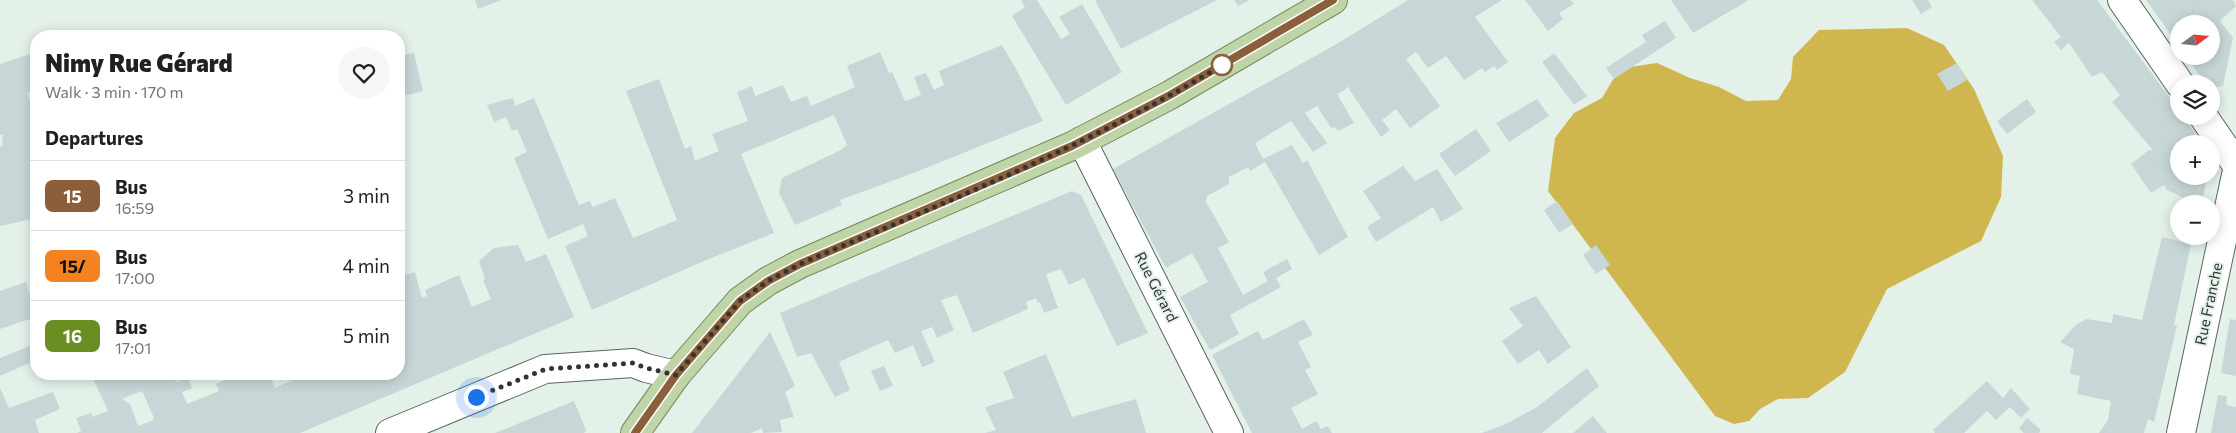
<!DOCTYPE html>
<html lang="en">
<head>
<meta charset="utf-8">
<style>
	:root { --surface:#fff; --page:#f6f6f6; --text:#202124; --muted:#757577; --line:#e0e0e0 }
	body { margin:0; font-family:Commissioner,sans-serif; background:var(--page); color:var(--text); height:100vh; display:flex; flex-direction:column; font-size:19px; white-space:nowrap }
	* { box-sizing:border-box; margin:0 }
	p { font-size:16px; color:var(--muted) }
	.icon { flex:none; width:28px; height:28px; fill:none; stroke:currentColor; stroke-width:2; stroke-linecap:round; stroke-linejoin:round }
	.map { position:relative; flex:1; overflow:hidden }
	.sheet { position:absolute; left:30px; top:30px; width:375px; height:350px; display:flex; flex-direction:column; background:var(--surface); border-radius:20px; box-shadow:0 2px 12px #0003 }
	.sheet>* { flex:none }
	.badge { padding:0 10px; border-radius:8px; font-size:18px; line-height:32px }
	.needle { width:32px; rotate:74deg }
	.fabs { position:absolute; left:2170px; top:15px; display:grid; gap:10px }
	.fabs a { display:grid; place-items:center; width:50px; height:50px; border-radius:50%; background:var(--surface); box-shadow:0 2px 12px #0003; font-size:25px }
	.you { position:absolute; width:25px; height:25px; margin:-12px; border:4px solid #fff; border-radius:50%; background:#1a73e8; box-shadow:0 0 0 8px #1a73e833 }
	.map>.badge { position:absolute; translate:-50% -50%; box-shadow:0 0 0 2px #fff }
	h2 { padding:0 15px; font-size:19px; line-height:45px }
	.round { display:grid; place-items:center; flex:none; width:52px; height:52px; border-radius:26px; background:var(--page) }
	.summary { display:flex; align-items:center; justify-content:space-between; height:85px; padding:0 15px }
	h1 { font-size:24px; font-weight:800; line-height:38px }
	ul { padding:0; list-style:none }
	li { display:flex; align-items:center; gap:15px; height:70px; padding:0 15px; border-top:1px solid var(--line) }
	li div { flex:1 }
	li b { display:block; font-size:19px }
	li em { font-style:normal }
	li .badge { min-width:55px; font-weight:700; text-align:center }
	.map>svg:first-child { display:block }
	.forest { fill:#d0b64f }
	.building { fill:#c7d7d7; fill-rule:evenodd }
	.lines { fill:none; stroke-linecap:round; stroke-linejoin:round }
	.minor-casing { stroke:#5a6660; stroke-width:30 }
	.major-casing { stroke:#718a58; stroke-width:30 }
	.minor { stroke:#fff; stroke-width:28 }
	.major { stroke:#bfd4a7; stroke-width:28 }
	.line-casing { stroke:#fff; stroke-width:11 }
	.line { stroke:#8b5e3c; stroke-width:8 }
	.walk { stroke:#313633; stroke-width:5; stroke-dasharray:0 9 }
	.stop-dot { fill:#fff; stroke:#8b5e3c; stroke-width:2.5 }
	.labels { text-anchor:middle; stroke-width:4; stroke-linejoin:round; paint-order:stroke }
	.street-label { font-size:15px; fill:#313633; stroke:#e3f1e9 }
</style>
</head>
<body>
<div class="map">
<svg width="2236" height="433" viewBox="0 0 2236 433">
	<rect width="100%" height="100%" fill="#e3f1e9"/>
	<path class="forest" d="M1907 28 1944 45 1974 89 2003 156 2001 197 1981 241 1887 289 1845 372 1808 398 1778 399 1760 409 1749 421 1734 424 1715 416 1548 191 1555 138 1574 113 1602 98 1614 78 1630 67 1657 63 1690 78 1719 87 1746 101 1778 100 1791 79 1793 57 1819 30Z"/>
	<path class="building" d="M475 0H501L478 9Z
		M1021 0H1037L1061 39 1070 34 1059 17 1082 4 1122 72 1066 105 1012 16 1025 7Z
		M1095 0H1217L1121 49Z
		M1234 0H1250L1238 6Z
		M1408 0H1502L1475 17 1508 62 1497 70 1494 66 1485 72 1482 68 1464 80 1446 56 1428 68 1416 52 1406 59 1440 106 1410 128 1396 109 1382 120 1390 130 1381 137 1347 86 1346 89 1337 94 1354 123 1338 131 1335 127 1331 128 1317 106 1305 113 1327 143 1313 152 1291 121 1255 143 1263 159 1292 145 1303 163 1307 160 1348 237 1319 255 1265 162 1250 171 1248 167 1229 177V184L1207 196 1206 202 1229 242 1218 248 1243 295 1268 281 1263 272 1287 259 1292 269 1276 278 1281 287 1230 315 1239 334 1210 350 1180 297 1208 282 1192 253 1166 268 1113 169 1340 42Z
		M1525 0H1570L1574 4 1559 13 1563 19 1548 31Z
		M1671 0H1749L1693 33Z
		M1912 0H1928L1932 7 1921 14Z
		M2032 0H2097L2179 110V116H2183L2203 144H2179V176H2207L2202 204H2196L2167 190 2164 185 2151 193 2131 164 2149 150H2153L2112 102 2120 95 2102 72 2092 77 2069 43 2061 50 2054 42 2061 37Z
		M2146 0H2233L2236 6 2220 21 2233 38 2223 86 2211 88V84H2206L2186 56H2211V24H2179V46Z
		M1665 21 1676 38 1614 79 1606 68 1646 42 1642 35Z
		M1002 45 1016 69 1043 121 911 174 840 200 842 205 795 225 779 193 782 178 841 150 847 145 834 115 741 154 774 233 704 261 592 310 565 246 588 236 583 224 548 239 514 158 527 152 517 129 512 131 506 117 494 122 487 105 513 98 515 106 534 98 579 205 590 201 593 207 615 198 633 238 677 220 626 91 659 79 685 149 691 146 695 161 719 151 712 134 748 121 737 92 752 86 755 96 783 85 791 102 807 96 811 106 855 87 847 66 880 52 889 73 892 72 905 101 921 95 914 77 926 73 934 90 944 85 939 71Z
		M36 52V89L27 93 36 117V218L0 226V147L2 146 3 134 0 135V64Z
		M414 53 423 91 399 97V56Z
		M1554 53 1587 96 1574 105 1542 62Z
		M1957 63 1967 80 1948 91 1937 74Z
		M1537 99 1549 116 1509 142 1496 123Z
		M2027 99 2036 112 2007 134 1997 121Z
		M1476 129 1491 151 1455 176 1439 154Z
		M1403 166 1415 181 1437 169 1463 209 1441 222 1433 207 1376 242 1367 227 1381 218 1363 191Z
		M1072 191 1081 195 1148 333 1117 346 1084 278 1069 285 1061 269 1046 274 1058 308 1044 313 1040 302 1038 303 1036 298 1026 302 1028 309 973 333 957 295 941 300 954 330 937 338 932 327 921 331 935 362 922 367 913 345 895 353 888 340 839 362 850 390 835 397 811 353 797 357 780 313Z
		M1557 201 1573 224 1559 233 1544 210Z
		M2162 237 2191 244 2174 325H2177L2154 422 2148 419 2144 433H2099L2108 420 2111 401 2077 394 2080 376 2070 374 2074 349 2060 342 2077 324 2087 319 2112 323 2113 314 2142 320Z
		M518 245 526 262 546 254 574 317 300 433H77L81 431 76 418 91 413 92 417 108 411 91 374H135L137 377 146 374H173L176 382 188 377 192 388 182 392 187 404 219 391 216 384 239 374H269L275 388 306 374H399V276L415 272 422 298 427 296 425 290 459 275 472 307 491 299 483 280 485 279 479 261 494 248ZM142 391 154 418 152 420H154L138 426 130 404 122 399Z
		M1596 245 1610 265 1596 274 1583 255Z
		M26 282 36 317 0 329V291Z
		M1536 296 1571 347 1548 364 1539 350 1518 364 1502 341 1523 326 1509 308Z
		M1304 319 1313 335 1298 342 1311 367 1305 370 1318 394 1291 408 1302 429 1316 421 1321 429 1328 426 1332 433H1252L1212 355 1258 331 1263 340Z
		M2230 319 2236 320V376L2221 373Z
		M770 332 795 386 785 392 794 417 780 420 782 432 763 433 762 428 751 433H692Z
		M34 344 36 360 0 376V358Z
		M1046 354 1072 417 1136 399 1146 433H985L996 430 985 407 1014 398 1003 372Z
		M884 366 893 386 880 391 871 371Z
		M1587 368 1599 386 1542 433H1482L1506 424 1537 407Z
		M1987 381 2003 398 2011 388 2030 409 2021 418 2010 407 1996 420 1987 411 1964 433H1935L1933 430Z
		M0 388 9 408 53 392 60 409 35 420 39 433H0Z
		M2218 395 2227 396 2226 405 2236 407V433H2211Z
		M574 401 586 430 584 433H495Z
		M1593 416 1607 433H1573Z
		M2027 418 2041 430 2039 433H2024L2019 428Z"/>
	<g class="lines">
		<defs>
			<path id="minor" d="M2122 0 2180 84
				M2203 116 2236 164
				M1082 141 1229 433
				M390 433 545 369 633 363 646 368 676 375
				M2181 433 2236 175"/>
			<path id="major" d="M635 433 676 375 740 301 768 281 800 264 1072 146 1170 95 1333 0"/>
		</defs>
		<use href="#minor" class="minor-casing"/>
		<use href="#major" class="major-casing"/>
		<use href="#minor" class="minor"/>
		<use href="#major" class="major"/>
	</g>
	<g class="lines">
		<defs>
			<path id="line" d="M635 433 676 375 740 301 768 281 800 264 1072 146 1170 95 1333 0"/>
		</defs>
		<use href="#line" class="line-casing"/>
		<use href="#line" class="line"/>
		<path class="walk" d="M476 397 546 369 633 363 646 368 676 375 740 301 768 281 800 264C943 203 1089 146 1222 65"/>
	</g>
	<circle class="stop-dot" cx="1222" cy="65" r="10"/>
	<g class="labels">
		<g class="street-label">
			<text transform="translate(1156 287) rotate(63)" y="5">Rue Gérard</text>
			<text transform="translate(2209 304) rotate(-78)" y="5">Rue Franche</text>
		</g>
	</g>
</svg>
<div class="fabs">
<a><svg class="needle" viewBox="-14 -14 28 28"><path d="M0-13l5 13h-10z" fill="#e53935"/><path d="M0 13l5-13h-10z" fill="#757577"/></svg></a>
<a><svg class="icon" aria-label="layers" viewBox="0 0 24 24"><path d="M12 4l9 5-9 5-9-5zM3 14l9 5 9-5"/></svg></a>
<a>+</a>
<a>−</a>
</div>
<div class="you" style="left:476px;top:397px"></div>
<section class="sheet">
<div class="summary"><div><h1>Nimy Rue Gérard</h1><p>Walk · 3 min · 170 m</p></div><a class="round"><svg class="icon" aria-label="heart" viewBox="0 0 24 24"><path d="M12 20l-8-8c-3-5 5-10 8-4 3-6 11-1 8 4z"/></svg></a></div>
<h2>Departures</h2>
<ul>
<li><span class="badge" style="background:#8b5e3c;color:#fff">15</span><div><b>Bus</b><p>16:59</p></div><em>3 min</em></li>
<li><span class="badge" style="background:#f58220;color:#111">15/</span><div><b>Bus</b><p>17:00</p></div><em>4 min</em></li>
<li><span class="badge" style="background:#6b8e23;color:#fff">16</span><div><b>Bus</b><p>17:01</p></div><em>5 min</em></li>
</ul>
</section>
</div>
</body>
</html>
